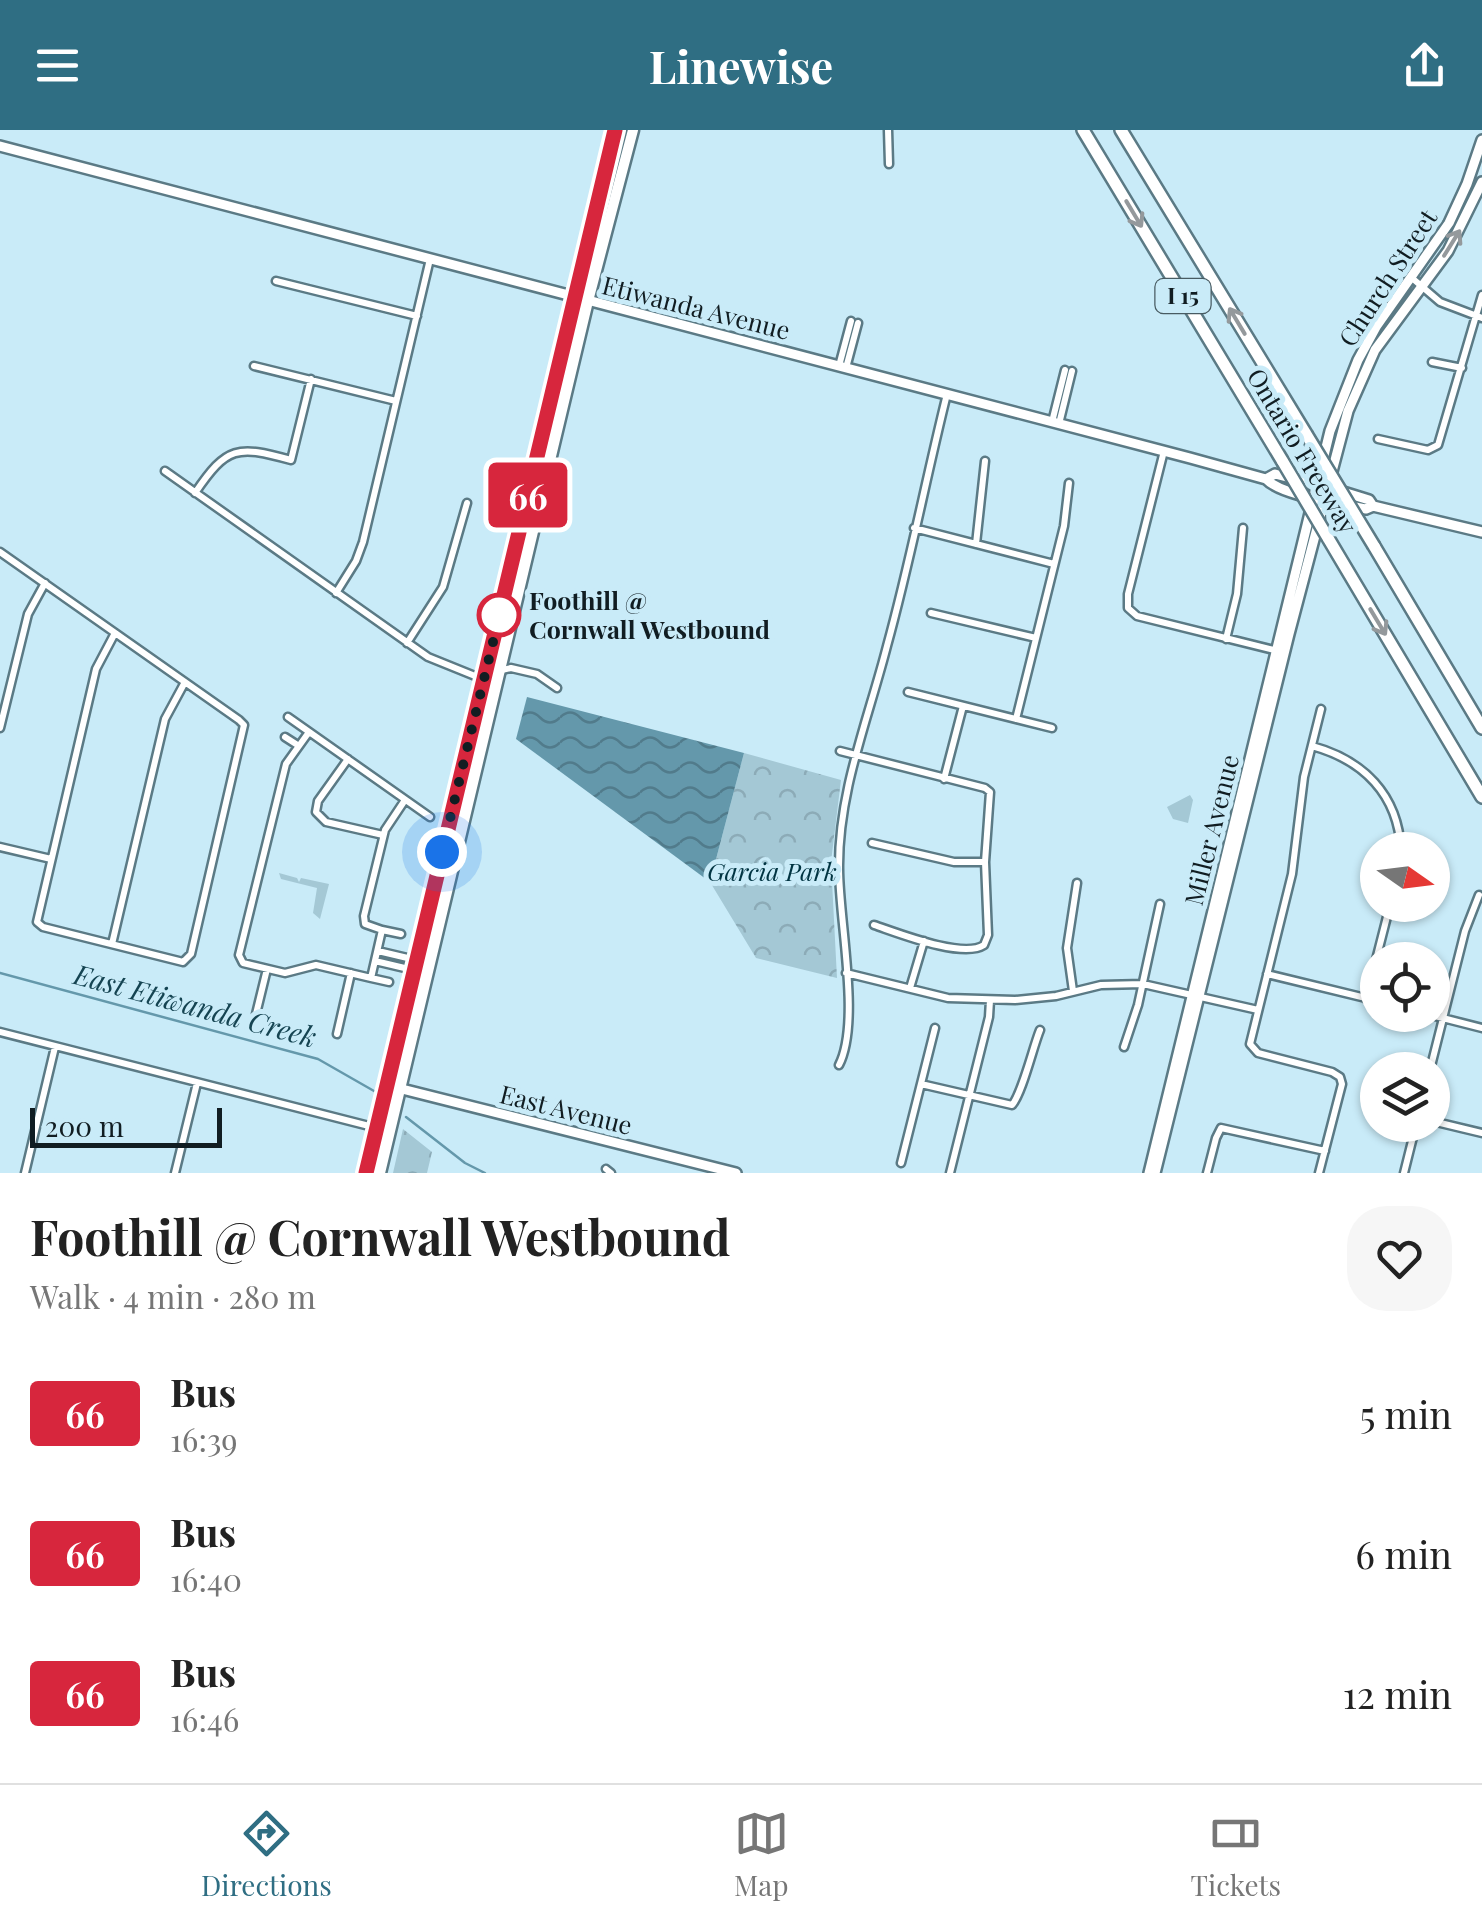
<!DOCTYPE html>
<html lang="en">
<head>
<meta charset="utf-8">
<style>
	:root { --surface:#fff; --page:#f6f6f6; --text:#222; --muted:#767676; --line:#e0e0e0; --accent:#2f6e83 }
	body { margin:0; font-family:"Playfair Display",serif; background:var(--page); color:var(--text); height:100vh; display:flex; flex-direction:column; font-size:38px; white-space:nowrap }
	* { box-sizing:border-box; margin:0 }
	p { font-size:32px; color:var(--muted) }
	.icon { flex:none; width:55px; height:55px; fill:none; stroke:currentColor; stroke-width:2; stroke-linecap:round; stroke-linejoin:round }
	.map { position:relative; height:1043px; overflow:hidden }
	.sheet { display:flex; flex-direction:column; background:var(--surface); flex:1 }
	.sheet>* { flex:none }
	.badge { padding:0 20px; border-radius:8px; font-size:35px; line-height:65px }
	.needle { width:65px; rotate:104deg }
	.buttons { position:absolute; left:1360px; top:702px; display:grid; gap:20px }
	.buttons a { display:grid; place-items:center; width:90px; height:90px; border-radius:50%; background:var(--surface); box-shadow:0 2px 8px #0004; font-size:50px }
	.scale { position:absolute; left:30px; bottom:25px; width:192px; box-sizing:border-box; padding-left:10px; border:5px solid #111d22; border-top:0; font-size:28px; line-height:35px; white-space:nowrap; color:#111d22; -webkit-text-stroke:8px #c9ebf8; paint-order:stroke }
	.you { position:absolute; width:50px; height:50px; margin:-25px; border:8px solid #fff; border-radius:50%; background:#1a73e8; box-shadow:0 0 0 15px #1a73e833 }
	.map>.badge { position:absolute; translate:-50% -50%; box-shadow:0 0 0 5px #fff }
	.round { display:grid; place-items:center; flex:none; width:105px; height:105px; border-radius:40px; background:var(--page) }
	.summary { display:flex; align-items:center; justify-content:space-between; height:170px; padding:0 30px }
	h1 { font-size:48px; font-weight:700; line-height:75px }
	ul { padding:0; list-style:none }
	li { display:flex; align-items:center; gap:30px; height:140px; padding:0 30px }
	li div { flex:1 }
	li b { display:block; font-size:38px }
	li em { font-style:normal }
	li .badge { min-width:110px; font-weight:700; text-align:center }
	header { display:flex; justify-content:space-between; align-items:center; height:130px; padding:0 30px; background:var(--accent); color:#fff; font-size:45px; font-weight:700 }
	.tab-bar { display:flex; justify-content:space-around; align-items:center; height:140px; border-top:2px solid var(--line); background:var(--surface); font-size:28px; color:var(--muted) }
	.tab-bar a { display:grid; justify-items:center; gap:5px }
	.tab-bar .current { color:var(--accent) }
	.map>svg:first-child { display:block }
	.green { fill:#a4c8d5 }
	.park { fill:url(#park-crowns) }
	.water { fill:url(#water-waves) }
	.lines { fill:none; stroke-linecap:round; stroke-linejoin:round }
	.stream { stroke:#6498ab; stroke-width:2.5 }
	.street-casing { stroke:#5b7a85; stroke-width:11 }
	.secondary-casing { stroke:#5b7a85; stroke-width:14 }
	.primary-casing { stroke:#5b7a85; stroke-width:15 }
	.highway-casing { stroke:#5b7a85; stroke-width:16 }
	.street { stroke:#fff; stroke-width:6 }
	.secondary { stroke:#fff; stroke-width:9 }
	.primary { stroke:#fff; stroke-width:10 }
	.highway { stroke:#fff; stroke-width:11 }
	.highway-bridge-casing { stroke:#5b7a85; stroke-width:16; stroke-linecap:butt }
	.highway-bridge { stroke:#fff; stroke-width:11 }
	.oneway { stroke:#94999c }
	.line-casing { stroke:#fff; stroke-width:22 }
	.line { stroke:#d7263d; stroke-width:15 }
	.walk { stroke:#111d22; stroke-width:10; stroke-dasharray:0 18 }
	.stop-dot { fill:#fff; stroke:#d7263d; stroke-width:5 }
	.labels { text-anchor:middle; stroke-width:10; stroke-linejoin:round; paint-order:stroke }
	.shield { fill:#c9ebf8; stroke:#485b62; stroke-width:2.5 }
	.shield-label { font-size:22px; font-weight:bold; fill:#111d22 }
	.street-label { font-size:25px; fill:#111d22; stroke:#c9ebf8 }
	.stop-label { font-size:25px; font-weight:bold; fill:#111d22; stroke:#c9ebf8; text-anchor:start }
	.park-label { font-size:25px; font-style:italic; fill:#013442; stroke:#c9ebf8 }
	.water-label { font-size:28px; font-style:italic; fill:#154452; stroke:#c9ebf8 }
</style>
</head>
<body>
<header><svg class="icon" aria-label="menu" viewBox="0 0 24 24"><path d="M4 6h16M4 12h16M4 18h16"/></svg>Linewise<svg class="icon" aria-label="share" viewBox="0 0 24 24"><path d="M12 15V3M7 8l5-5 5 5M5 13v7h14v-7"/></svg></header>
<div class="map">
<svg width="1482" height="1043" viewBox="0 0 1482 1043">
	<defs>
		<pattern id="park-crowns" width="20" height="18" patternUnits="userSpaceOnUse" patternTransform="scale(2.5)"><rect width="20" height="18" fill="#a4c8d5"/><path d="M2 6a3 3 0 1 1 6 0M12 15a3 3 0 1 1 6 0" fill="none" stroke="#8cabb7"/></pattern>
		<pattern id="water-waves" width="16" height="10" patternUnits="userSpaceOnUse" patternTransform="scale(2.5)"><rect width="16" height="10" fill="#6498ab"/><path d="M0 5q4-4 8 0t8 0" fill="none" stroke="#517b8b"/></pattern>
	</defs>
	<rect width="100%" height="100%" fill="#c9ebf8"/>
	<path class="green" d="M1190 665 1193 670 1188 693 1173 689 1167 677Z
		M279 743 297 748 299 752 301 748 329 754 320 789 313 783 317 758 281 749Z"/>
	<path class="park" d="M744 623 841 650 831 732 837 848 756 828 710 752Z
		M403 999 432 1022 427 1043H393Z"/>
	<path class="water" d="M527 567 744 623 710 752 516 609Z"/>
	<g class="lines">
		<path class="stream" d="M0 843 318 929 374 961
			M406 987 465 1033 485 1043"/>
		<defs>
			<path id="street" d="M888 0 889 34
				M1412 148 1440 172 1482 188
				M276 151 417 186
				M1432 232 1462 238
				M254 236 396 271
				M839 236 851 191
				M846 238 858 193
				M1052 292 1065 240
				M1059 294 1072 241
				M1378 309 1428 320 1438 315 1482 165
				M1164 321 1128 464V478L1137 486 1278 521
				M165 341 428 527 475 546 511 538 537 544 557 558
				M195 363C227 316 237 315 291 330L311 249
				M914 398 1054 434
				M976 414 985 331
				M0 422 239 590 244 595 191 824 183 832 43 797 37 792 96 539 115 503
				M336 463 356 431 363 412 430 129
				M931 483 1036 508
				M1226 509 1237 464 1243 398
				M407 513 443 457 467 373
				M908 562 1052 598
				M288 587 430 687
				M1016 589 1064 396 1069 353
				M0 598 28 484 45 453
				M309 602 286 634 239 825 243 833 285 843 316 835 371 848 382 800 365 794 364 786 385 700 405 670
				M285 607 299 616
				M1312 616C1363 630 1398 664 1401 720
				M840 621 985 658 990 662 985 732 988 805 984 815C963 829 898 803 874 795
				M348 629 318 671 316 682 326 692 383 705
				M944 649 963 576
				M872 713 954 732H985
				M0 717 51 729
				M382 800 401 804
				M112 814 165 589 185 552
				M378 821 416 830
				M375 831 413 840
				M846 843 948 868 1015 870 1056 866 1101 855 1143 854 1258 880
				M1267 844 1378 871
				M371 848 389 852
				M910 858 924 811
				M1073 861 1067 818 1077 753
				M1366 869 1390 775
				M256 884 267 839
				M1431 885 1482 898
				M0 902 377 998
				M337 904 351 843
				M1124 917 1138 875 1160 774
				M839 935C861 892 839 791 839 739 838 662 868 590 887 516 910 433 926 348 947 264
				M1430 940 1465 801 1479 765
				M921 954 1012 975C1022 964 1033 917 1040 900
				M1432 991 1482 1003
				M901 1033 935 898
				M606 1039 611 1043
				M25 1043 55 917
				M175 1043 197 953
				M950 1043 989 887 990 870
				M1207 1043 1216 1008 1221 998 1325 1021
				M1319 1043 1342 954 1340 947 1332 942 1258 923 1250 914 1292 744 1304 647 1321 579
				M1404 1043 1416 995"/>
			<path id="secondary" d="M0 16 1190 328 1266 349C1282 366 1341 373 1366 379L1373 376 1482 402
				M1266 349 1275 344 1321 356
				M1340 361 1369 370 1373 376
				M394 957 736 1043
				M1149 1043 1330 301 1358 230 1376 197 1449 93 1467 54 1482 10
				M1155 1043 1289 504 1348 281 1375 220 1448 121 1482 52"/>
			<path id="primary" d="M366 1043 615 0
				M380 1043 588 171 633 0"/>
			<path id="highway" d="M1083 0 1283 332
				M1121 0 1306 304
				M1328 408 1482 667
				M1374 416 1482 598"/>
		</defs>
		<use href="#street" class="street-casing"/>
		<use href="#secondary" class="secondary-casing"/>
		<use href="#primary" class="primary-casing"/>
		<use href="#highway" class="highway-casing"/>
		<use href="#street" class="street"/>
		<use href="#secondary" class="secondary"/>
		<use href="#primary" class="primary"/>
		<use href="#highway" class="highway"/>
		<defs>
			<path id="highway-bridge" d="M1306 304 1374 416
				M1283 332 1328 408"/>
		</defs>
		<use href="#highway-bridge" class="highway-bridge-casing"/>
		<use href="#highway-bridge" class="highway-bridge"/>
	</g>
	<defs><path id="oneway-shaft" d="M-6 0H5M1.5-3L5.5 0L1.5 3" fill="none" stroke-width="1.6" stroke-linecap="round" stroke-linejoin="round" transform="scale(2.5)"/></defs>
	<g class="oneway">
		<use href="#oneway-shaft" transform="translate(1134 84) rotate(59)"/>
		<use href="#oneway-shaft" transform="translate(1452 113) rotate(-58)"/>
		<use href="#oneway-shaft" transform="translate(1237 191) rotate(-121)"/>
		<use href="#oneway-shaft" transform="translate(1378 492) rotate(59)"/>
	</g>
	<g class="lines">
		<defs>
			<path id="line" d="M366 1043 615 0"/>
		</defs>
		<use href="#line" class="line-casing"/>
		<use href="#line" class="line"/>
		<path class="walk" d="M442 722 502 475 499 485"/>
	</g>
	<circle class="stop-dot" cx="499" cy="485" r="20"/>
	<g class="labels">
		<rect class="shield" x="1155.5" y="149" width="55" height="34" rx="8"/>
		<g class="shield-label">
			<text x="1183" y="174">I 15</text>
		</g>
		<g class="street-label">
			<text transform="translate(1388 148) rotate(-57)" y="9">Church Street</text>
			<text transform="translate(696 178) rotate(14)" y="9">Etiwanda Avenue</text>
			<text transform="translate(1302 321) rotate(59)" y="9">Ontario Freeway</text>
			<text transform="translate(1212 700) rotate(-76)" y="9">Miller Avenue</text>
			<text transform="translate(566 980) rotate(14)" y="9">East Avenue</text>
		</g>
		<g class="stop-label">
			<text x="529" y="480">Foothill @<tspan x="529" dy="29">Cornwall Westbound</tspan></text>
		</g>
		<g class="park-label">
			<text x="772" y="751">Garcia Park</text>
		</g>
		<g class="water-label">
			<text transform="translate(195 876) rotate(15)" y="10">East Etiwanda Creek</text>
		</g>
	</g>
</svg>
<div class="buttons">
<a><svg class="needle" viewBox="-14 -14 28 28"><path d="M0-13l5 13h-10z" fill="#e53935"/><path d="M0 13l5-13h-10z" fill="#767676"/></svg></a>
<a><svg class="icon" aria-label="locate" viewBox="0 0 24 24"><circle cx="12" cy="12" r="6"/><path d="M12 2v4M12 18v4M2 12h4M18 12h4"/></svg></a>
<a><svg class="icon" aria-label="layers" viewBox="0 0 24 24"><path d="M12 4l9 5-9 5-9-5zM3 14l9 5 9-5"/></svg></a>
</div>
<div class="scale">200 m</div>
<div class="you" style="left:442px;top:722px"></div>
<b class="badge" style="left:528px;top:365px;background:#d7263d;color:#fff">66</b>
</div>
<section class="sheet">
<div class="summary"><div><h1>Foothill @ Cornwall Westbound</h1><p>Walk · 4 min · 280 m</p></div><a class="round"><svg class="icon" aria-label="heart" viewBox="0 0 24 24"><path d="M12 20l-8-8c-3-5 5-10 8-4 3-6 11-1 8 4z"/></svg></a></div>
<ul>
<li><span class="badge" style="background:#d7263d;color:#fff">66</span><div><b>Bus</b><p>16:39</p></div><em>5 min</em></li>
<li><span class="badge" style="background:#d7263d;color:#fff">66</span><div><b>Bus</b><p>16:40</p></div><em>6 min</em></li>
<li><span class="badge" style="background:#d7263d;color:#fff">66</span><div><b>Bus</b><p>16:46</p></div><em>12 min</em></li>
</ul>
</section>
<nav class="tab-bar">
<a class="current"><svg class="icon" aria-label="directions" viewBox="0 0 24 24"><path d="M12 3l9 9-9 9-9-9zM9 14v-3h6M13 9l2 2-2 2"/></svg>Directions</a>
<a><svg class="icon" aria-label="map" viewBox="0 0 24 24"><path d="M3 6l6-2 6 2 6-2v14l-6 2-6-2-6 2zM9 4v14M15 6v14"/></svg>Map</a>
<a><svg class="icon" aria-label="tickets" viewBox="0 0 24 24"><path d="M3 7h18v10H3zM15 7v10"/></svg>Tickets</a>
</nav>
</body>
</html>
